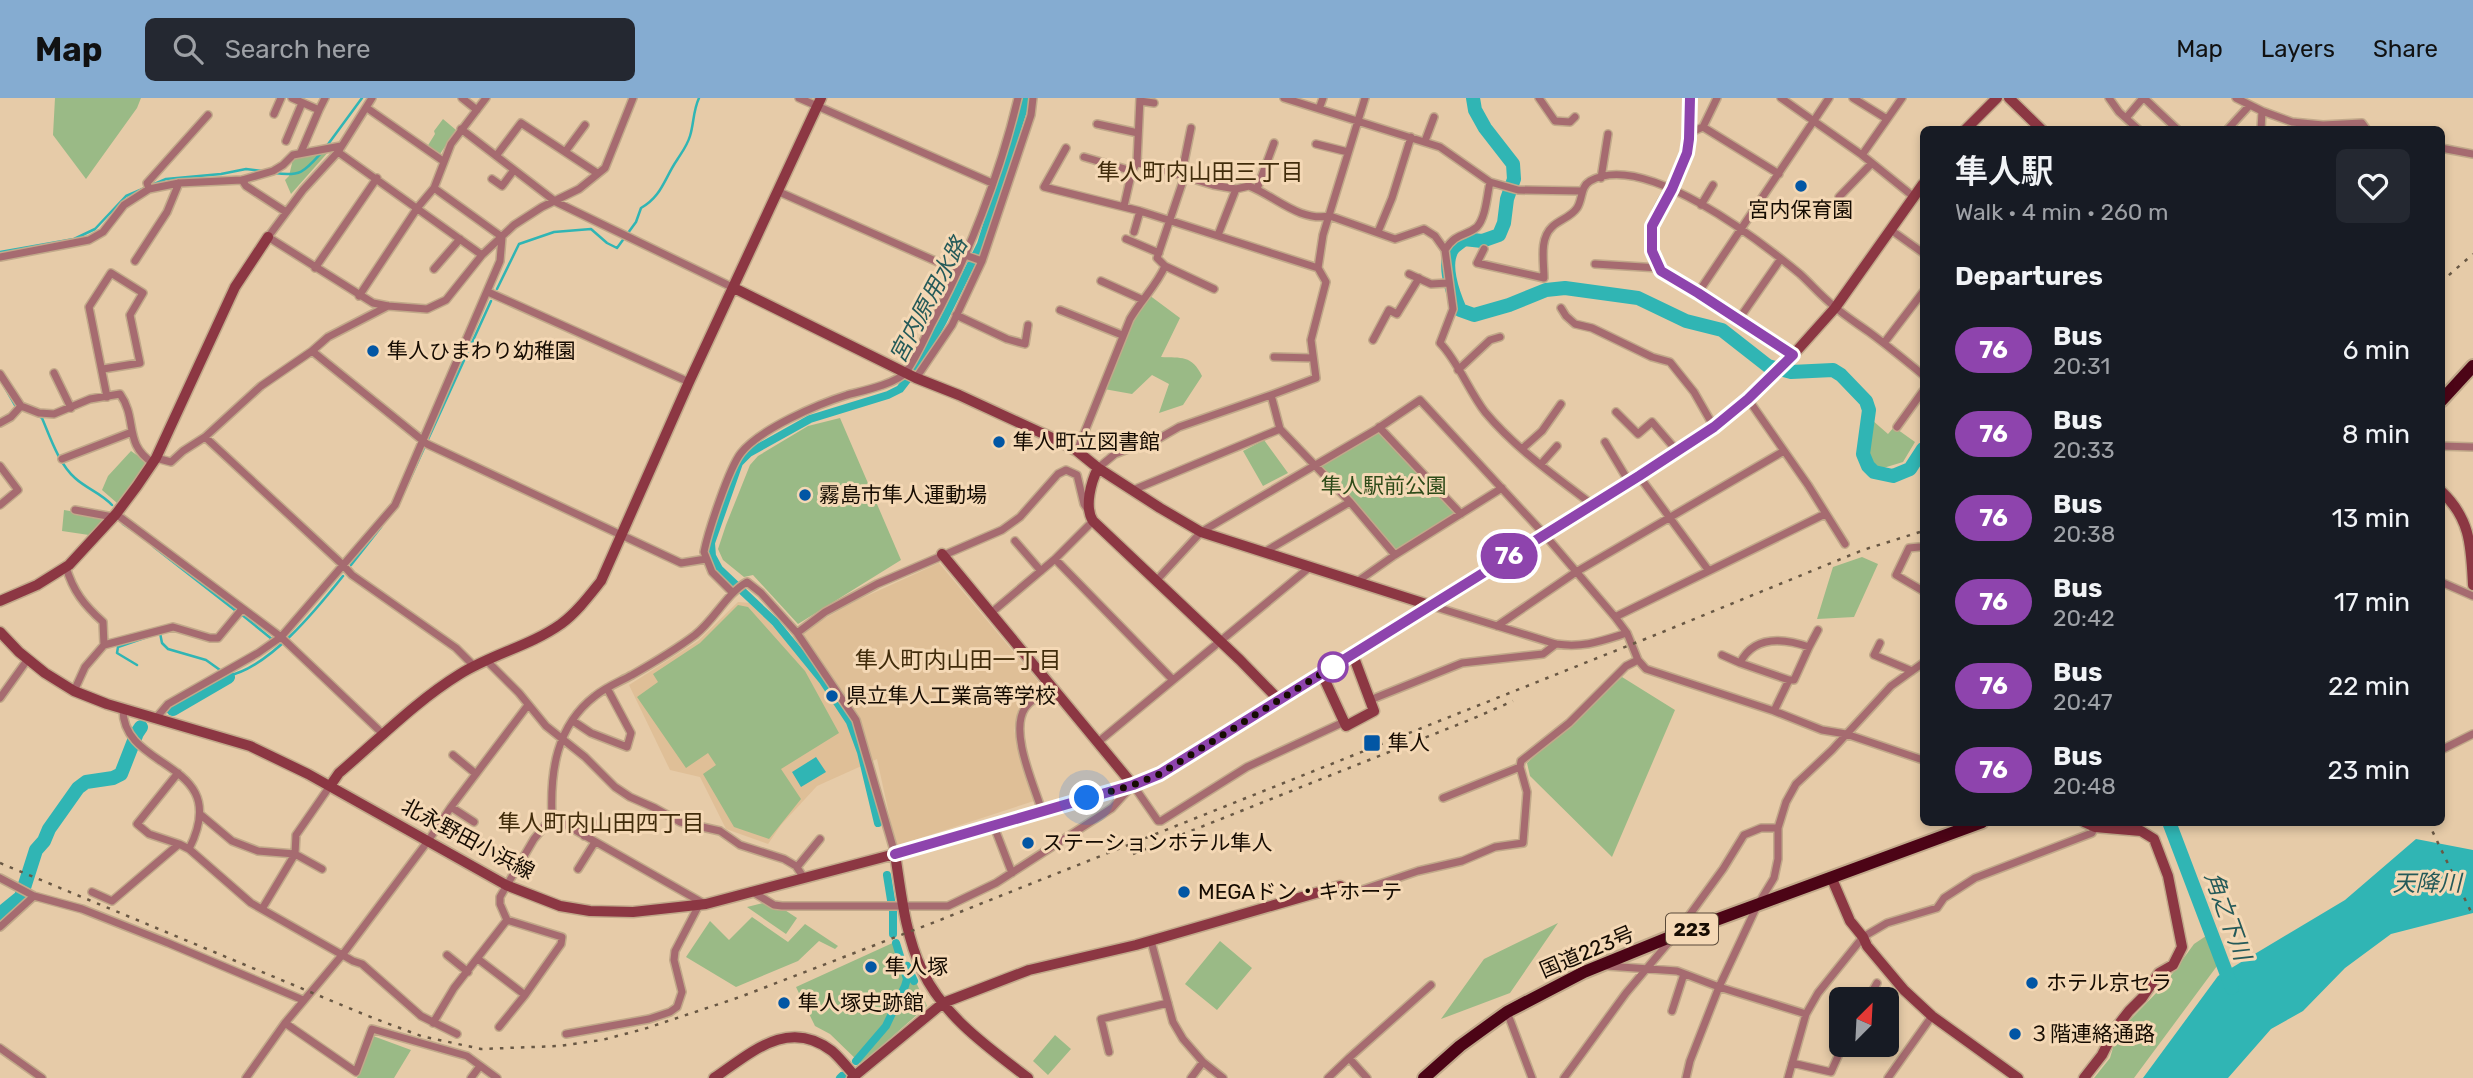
<!DOCTYPE html>
<html lang="en">
<head>
<meta charset="utf-8">
<style>
	:root { --surface:#171b24; --page:#242831; --text:#f1f3f6; --muted:#9ea1a6; --accent:#85acd1 }
	body { margin:0; font-family:Rubik,"Noto Sans JP",sans-serif; background:var(--page); color:var(--text); height:100vh; display:flex; flex-direction:column; font-size:26px; white-space:nowrap }
	* { box-sizing:border-box; margin:0 }
	p { font-size:23px; color:var(--muted) }
	.icon { flex:none; width:38px; height:38px; fill:none; stroke:currentColor; stroke-width:2; stroke-linecap:round; stroke-linejoin:round }
	.map { position:relative; flex:1; overflow:hidden }
	.side { position:absolute; left:1920px; top:28px; width:525px; height:700px; display:flex; flex-direction:column; background:var(--surface); border-radius:10px; box-shadow:0 4px 10px #0003 }
	.side>* { flex:none }
	.badge { padding:0 14px; border-radius:23px; font-size:24px; line-height:46px }
	.needle { width:46px; rotate:24deg }
	.controls { position:absolute; left:1829px; top:889px; display:grid; gap:14px }
	.controls a { display:grid; place-items:center; width:70px; height:70px; border-radius:10px; background:var(--surface); box-shadow:0 4px 10px #0003; font-size:35px }
	.you { position:absolute; width:35px; height:35px; margin:-18px; border:5px solid #fff; border-radius:50%; background:#1a73e8; box-shadow:0 0 0 10px #1a73e833 }
	.map>.badge { position:absolute; translate:-50% -50%; box-shadow:0 0 0 4px #fff }
	h2 { padding:0 35px; font-size:26px; line-height:63px }
	.round { display:grid; place-items:center; flex:none; width:74px; height:74px; border-radius:10px; background:var(--page) }
	.summary { display:flex; align-items:center; justify-content:space-between; height:119px; padding:0 35px }
	h1 { font-size:33px; font-weight:600; line-height:52px }
	ul { padding:0; list-style:none }
	li { display:flex; align-items:center; gap:21px; height:84px; padding:0 35px }
	li div { flex:1 }
	li b { display:block; font-size:26px }
	li em { font-style:normal }
	li .badge { min-width:77px; font-weight:700; text-align:center }
	header { display:flex; align-items:center; gap:42px; box-sizing:border-box; height:98px; padding:0 35px; background:var(--accent); color:#111 }
	header strong { font-size:33px }
	nav { display:flex; gap:38px; margin-inline-start:auto; font-size:24px }
	.search { width:490px; height:63px; background:var(--page); display:flex; align-items:center; gap:18px; box-sizing:border-box; padding:0 24px; border-radius:10px; color:var(--muted); font-size:26px }
	.map>svg:first-child { display:block }
	.built { fill:#dfbf97 }
	.green { fill:#9aba86 }
	.water { fill:#30b5b4 }
	.lines { fill:none; stroke-linecap:round; stroke-linejoin:round }
	.stream { stroke:#30b5b4; stroke-width:2.5 }
	.canal { stroke:#30b5b4; stroke-width:8 }
	.river { stroke:#30b5b4; stroke-width:14 }
	.street-casing { stroke:#c1a98a; stroke-width:10 }
	.secondary-casing { stroke:#c1a98a; stroke-width:13 }
	.highway-casing { stroke:#c1a98a; stroke-width:16 }
	.street { stroke:#a66b70; stroke-width:7 }
	.secondary { stroke:#8c3743; stroke-width:10 }
	.highway { stroke:#4c0416; stroke-width:12 }
	.rail { stroke:#695844; stroke-width:2.5; stroke-dasharray:3.5 7; stroke-linecap:butt }
	.line-casing { stroke:#fff; stroke-width:16 }
	.line { stroke:#8e44ad; stroke-width:10 }
	.walk { stroke:#160c02; stroke-width:7; stroke-dasharray:0 12.6 }
	.poi-dot { fill:#0256a4; stroke:#f4d8b5; stroke-width:2.5 }
	.stop-dot { fill:#fff; stroke:#8e44ad; stroke-width:3.5 }
	.labels { text-anchor:middle; stroke-width:6; stroke-linejoin:round; paint-order:stroke }
	.shield { fill:#f4d8b5; stroke:#594938; stroke-width:2 }
	.shield-label { font-size:19px; font-weight:bold; fill:#160c02 }
	.poi-label { font-size:21px; fill:#160c02; stroke:#f4d8b5; text-anchor:start }
	.park-label { font-size:21px; fill:#2e4b19; stroke:#f4d8b5 }
	.street-label { font-size:21px; fill:#160c02; stroke:#f4d8b5 }
	.neighbourhood-label { font-size:23px; fill:#412c0b; stroke:#f4d8b5 }
	.water-label { font-size:23px; font-style:italic; fill:#255a59; stroke:#f4d8b5 }
</style>
</head>
<body>
<header>
<strong>Map</strong>
<div class="search"><svg class="icon" aria-label="search" viewBox="0 0 24 24"><circle cx="10" cy="10" r="6"/><path d="M15 15l6 6"/></svg>Search here</div>
<nav><a>Map</a><a>Layers</a><a>Share</a></nav>
</header>
<div class="map">
<svg width="2473" height="980" viewBox="0 0 2473 980">
	<rect width="100%" height="100%" fill="#e6cba8"/>
	<path class="built" d="M939 465 1041 587 1019 609 1014 632 1034 703 896 748 877 661 817 688 781 727 768 746 726 731 700 679 670 672 629 587 698 543 738 504 751 505 786 542 858 502Z"/>
	<path class="green" d="M55 0H141L137 10 86 81 53 37Z
		M443 21 456 32 438 59 427 49 435 36 434 33Z
		M330 52 291 96 285 82 289 78 293 61Z
		M1149 197 1180 220 1161 259C1181 260 1192 257 1202 278L1183 307 1159 315 1169 286 1152 277 1132 296 1104 291 1131 222Z
		M840 320 901 462 798 526 753 477 744 479 723 462 718 451 726 427 750 367 758 358 808 328Z
		M1872 322 1888 336 1894 329 1915 344 1903 364 1880 371C1861 358 1865 341 1872 322Z
		M1378 332 1456 415 1396 451 1319 367Z
		M1264 342 1288 375 1263 388 1243 353Z
		M131 353 148 365 117 405 102 392 108 378Z
		M64 412 105 419 89 437 62 433Z
		M1862 459 1878 466 1854 519 1817 521 1833 469Z
		M738 507 748 509 805 573 839 635 781 671 801 701 769 741 734 729 703 676 716 667 708 655 686 670 637 599 658 584 653 576 700 545Z
		M1622 579 1675 612 1612 759 1530 678 1527 665Z
		M771 803 797 820 786 836 747 809Z
		M752 819 788 844 805 826 838 848 835 851 819 843 798 863 736 889 686 859 710 823 729 842Z
		M1558 825 1510 895 1441 921 1484 861Z
		M2206 838 2217 868 2134 980H2094L2110 960 2115 943 2129 923 2164 887 2194 846Z
		M897 843 927 908 861 966 830 936 815 928 796 889Z
		M1220 843 1252 870 1217 912 1185 886Z
		M1055 937 1071 951 1048 977 1033 963Z
		M373 938 411 952 394 980H357Z"/>
	<path class="water" d="M816 659 826 674 801 689 792 674Z
		M2416 741 2473 752V815L2391 836 2345 870 2303 913 2271 931 2228 980H2143L2218 878 2345 802Z"/>
	<g class="lines">
		<path class="stream" d="M326 49 362 0
			M275 75C301 79 305 73 322 54
			M0 154 74 141 95 131 126 98 166 81 221 76 246 71 262 73
			M497 191 519 146 554 134 591 131 607 145 617 150 636 124 641 110C662 98 664 81 677 62 682 54 687 48 690 38 694 25 693 13 699 0
			M4 288 16 309
			M38 318 42 320C50 339 59 366 75 380 87 391 101 395 112 407
			M404 394 491 203
			M123 426 132 432
			M154 449 236 513
			M351 467 381 429
			M241 516 273 542
			M160 535 162 545 168 551 206 562 220 572
			M137 567 117 555 118 549 150 538
			M227 578C269 570 316 512 343 478"/>
		<path class="canal" d="M878 725 861 654 850 624 823 583 775 524 719 471 712 458 711 445 739 365 749 355 810 321 888 297 900 291 917 269 943 223 981 146 1027 0
			M887 777 891 802
			M893 836V813
			M907 868 914 883
			M856 963 886 928 905 888 907 881 896 845
			M840 980 842 978"/>
		<path class="river" d="M1473 0 1475 12 1485 30 1513 66 1514 81 1507 101 1504 125 1499 137 1482 143 1464 141C1461 144 1457 146 1454 149 1441 164 1453 196 1460 212L1474 217 1509 207 1546 192 1565 190 1638 200 1686 223 1722 232 1768 268 1791 274 1833 272 1841 277 1866 303 1869 312 1863 356 1868 368 1874 374 1893 378 1910 371 1923 351
			M173 611 228 579
			M2169 724 2232 890
			M0 816 21 799 36 752 44 743 49 731 78 690 86 684 113 680 121 676 137 635 141 629"/>
		<defs>
			<path id="street" d="M292 0 319 12 301 54
				M372 0 338 54 303 92 268 139 373 205 388 208 427 211 446 202 482 157 514 127 542 109 579 91 605 70 633 0
				M462 0 477 12
				M799 0 992 85
				M1284 0 1440 49 1490 84 1518 92 1581 93
				M1365 0 1323 137 1318 170 1326 184 1311 242 1316 280 1271 297 1280 331 1350 404 1395 457
				M1539 0 1555 23 1570 24 1575 19
				M1781 0 1862 57 1914 99
				M1853 0 1887 21
				M2109 0 2119 14 2139 32
				M2144 0 2178 32
				M2236 0 2262 13 2261 32
				M1140 3 1154 5
				M367 10 443 63
				M1319 11 1323 0
				M319 12 325 0
				M2262 13 2292 24 2323 27 2362 25 2367 32
				M274 16 281 0
				M2126 20 2143 0
				M1097 26 1138 35
				M1703 29 1717 0
				M461 31 556 104 734 190
				M2227 32 2249 8
				M1689 35 1703 29 1779 76
				M286 43 302 5
				M1425 43 1434 19
				M1316 46 1348 54
				M1066 50 1044 89 1140 113 1318 170
				M2441 50 2473 56
				M338 54 482 157
				M565 54 585 27
				M1862 57 1902 0
				M496 58 521 25 597 75
				M1084 59 1132 73
				M1137 64 1213 87 1236 91 1249 88C1275 98 1299 124 1330 118L1395 141 1424 131 1435 138 1445 152
				M1181 79 1191 30
				M1601 80 1608 36
				M492 81 502 88 514 72
				M242 82 246 88 286 114
				M1490 84C1487 97 1486 119 1477 129 1465 139 1456 134 1445 152L1453 211 1440 245C1457 262 1469 293 1485 314 1515 350 1556 379 1593 407
				M149 91 147 85 208 17
				M1257 91 1274 45
				M777 93 958 173
				M1839 99 1872 65
				M1701 107 1713 87
				M1124 108 1132 73 1137 64 1140 0
				M1891 132 1923 155
				M1134 134 1140 113
				M1378 134 1392 100 1411 39
				M1218 137 1236 91
				M1126 141 1159 155
				M1484 151 1477 165 1544 180C1544 164 1539 141 1552 129 1560 121 1570 120 1577 110 1583 101 1580 89 1590 83 1644 52 1760 143 1800 176 1812 187 1822 199 1835 209 1845 218 1858 226 1869 234 1888 248 1905 262 1923 277
				M0 159 89 142 103 134 124 107 149 91 179 85 242 82 273 73 283 67 293 57 341 48
				M135 163 167 114 179 85
				M982 163 1031 17 1033 0
				M1595 166 1659 170
				M1165 168 1214 191
				M315 170 377 80
				M434 171 460 141
				M1409 176 1431 186 1448 185
				M1101 183 1141 201
				M488 194 689 284
				M1698 195 1829 0
				M359 198 418 109 434 90 451 46 486 0
				M388 208 328 239 312 253 427 346 681 465 706 461
				M1561 210 1566 218 1575 226 1592 230 1652 259 1670 264 1694 294 1714 329
				M1060 212 1122 237
				M956 217 1007 241 1025 246 1028 227
				M1739 221 1780 162
				M1373 242 1389 212 1397 216 1419 180
				M1884 245 1923 194
				M1274 259 1313 260
				M103 271 140 265 130 217 143 195 111 175 89 209 107 299
				M1458 272 1490 242 1500 239
				M54 275 71 310
				M0 276 21 308 39 315 54 316 90 301 120 296C138 321 123 346 153 365
				M916 280 952 227 982 163 965 157
				M1748 301 1808 387 1845 446
				M1616 314 1638 336 1652 324 1677 353
				M0 325 11 319 21 308
				M1379 329 1461 416
				M1897 329 1923 293
				M205 339 261 288 312 253
				M1605 344 1629 384
				M2441 348 2473 349
				M1523 350 1542 333 1561 306
				M1077 353 1130 221C1141 202 1157 187 1165 168L1157 160 1184 80
				M156 360 171 364 183 353 205 339 343 467 352 477 456 550 474 568
				M62 361 132 334
				M1541 366 1557 348
				M0 368 18 392 0 407
				M1098 370 1115 356 1133 349 1146 348 1179 329 1271 297
				M1639 378 1709 473
				M1133 392 1280 331
				M75 412 113 419
				M116 416 281 539 384 637
				M1015 443 1041 473
				M1919 449 1909 450 1896 477 1923 493
				M1266 453 1350 404
				M1055 461 1173 582
				M66 469C73 493 84 507 103 524L104 547 85 569 74 593
				M1156 483 1201 434 1377 331 1420 302 1544 436 1615 519 1627 535 1638 562 1646 571 1774 613 1822 632 1846 636 1923 662
				M1358 483 1395 457 1502 390
				M2441 484 2473 498
				M732 494 712 474 704 454C708 434 729 370 741 355 760 331 818 306 847 297 862 293 896 286 906 274 914 263 925 240 931 227 968 159 1000 76 1018 0
				M1429 507 1556 546C1584 550 1601 543 1627 535
				M991 515 1055 461 1093 423
				M1615 519 1825 416
				M1497 528 1576 474 1784 353
				M797 535 825 514 877 486 1002 432 1020 419 1058 376 1066 372 1077 377 1084 406 1088 412
				M1880 545 1874 557 1912 573
				M104 547 173 529 210 540H218L242 511
				M1809 549 1818 532
				M1722 557 1740 565
				M487 563 519 595 546 628 585 659 615 689 630 699 655 710 680 724 720 733 740 747 784 761 796 768 804 780
				M0 600 28 561
				M1370 602 1462 565 1543 556 1556 546
				M123 611C122 674 234 662 189 751L251 805 353 863 362 866 421 918 457 936
				M1774 613 1789 582H1794L1809 549C1783 540 1754 537 1740 565L1789 582
				M156 620 168 606 258 555 281 539 395 407 500 163 502 139 434 90
				M573 623 591 635 627 649 631 635 607 590
				M1097 645 1310 469
				M2441 652 2473 636
				M453 657 476 676
				M178 675 137 726 149 736 179 746
				M1443 700 1520 669
				M451 709 474 724
				M1042 713C1034 687 1009 634 1025 610 1031 601 1043 595 1052 590
				M201 717 232 743 258 753 295 756 322 771
				M552 719 703 805
				M993 726 1012 775
				M584 738 595 725
				M797 769 820 741
				M578 771 595 744
				M0 780 34 798 82 811 168 845 303 902
				M1340 788 1356 794 1418 773 1462 763 1495 749 1523 745 1527 694 1520 669 1521 663 1569 625 1626 568 1638 562
				M751 793 774 807 782 808H948L996 785 1112 710 1133 687 1158 723H1161L1247 669 1344 624
				M92 794 112 803 179 746 189 751
				M262 811 295 756 296 737 330 688
				M0 829 34 798
				M1151 843 1173 924 1183 941 1203 964
				M447 857 468 874
				M478 861 525 897 561 846 562 839 507 822
				M1607 868 1677 873 1719 889 1806 916
				M1868 901 1877 885
				M1672 913 1684 876
				M1507 914 1532 980
				M285 925 356 974 372 931 467 958 497 980
				M433 925 454 890 507 822 500 806V799L534 741 552 719C550 674 556 628 595 598 606 589 619 584 632 577 653 565 675 552 695 537 715 521 727 495 747 484L761 495 797 535 856 622 895 756
				M499 929 525 897
				M566 936 649 921 670 914 677 909 682 894 674 862 675 853 699 807
				M0 950 42 980
				M1109 954 1101 921 1168 905
				M1349 960 1431 887
				M1792 965 1831 974 1843 947
				M246 980 285 925 343 856 428 743 451 709 528 607
				M471 980 480 968
				M1191 980 1203 964 1223 980
				M1328 980 1349 960 1367 980
				M1564 980 1626 895 1675 837 1723 771 1744 737 1761 730H1778
				M1686 980 1690 963 1719 889 1757 808 1774 780 1778 761V730L1786 704 1796 686 1832 652 1891 588 1923 565
				M1788 980 1806 916 1818 895 1863 839 1887 825 1937 810 1944 800 1975 780 2092 735 2095 729
				M1888 980 1932 918"/>
			<path id="secondary" d="M1690 0C1690 21 1692 44 1684 64 1667 108 1636 123 1661 173L1793 257
				M2009 0 2042 32
				M1965 32 1997 0
				M734 190 916 280 959 297 1061 344 1077 353 1098 370 1160 410 1201 434 1429 507
				M1098 370C1091 384 1084 409 1093 423L1240 562 1279 602
				M2441 393C2471 421 2471 449 2473 487
				M942 456 1133 687
				M0 503 37 487 69 467 116 416 137 388 156 360 235 189 268 139
				M0 534 19 554 45 575 74 593 107 606 250 648 308 676 506 787 560 808 590 813 633 814 706 806 895 756 1133 687 1160 676 1639 378 1714 329 1748 301 1793 257 1835 210 1923 86
				M1322 576 1346 628 1374 613 1353 557
				M330 688 339 675C378 642 416 603 460 576 492 556 530 548 561 526 577 514 589 498 601 483L689 284 821 0
				M2084 724 2095 729 2141 733 2154 741 2168 778 2182 849 2173 867 2159 875 2142 900 2129 913 2115 931 2102 957 2084 980
				M895 756C901 794 905 837 922 872 943 918 989 950 1028 980
				M1832 781 1850 823 1863 839 1867 848 1904 892 1932 918 2018 980
				M714 980C751 955 788 919 832 953 840 960 847 969 854 977
				M852 980 943 905 1029 872 1136 847 1340 788"/>
			<path id="highway" d="M2441 303 2473 268
				M1424 980 1460 948 1507 914 1584 874 1675 837 1982 724"/>
		</defs>
		<use href="#street" class="street-casing"/>
		<use href="#secondary" class="secondary-casing"/>
		<use href="#highway" class="highway-casing"/>
		<use href="#street" class="street"/>
		<use href="#secondary" class="secondary"/>
		<use href="#highway" class="highway"/>
		<path class="rail" d="M2441 184 2473 156
			M1643 542 1863 452 1923 433
			M2428 724 2473 818
			M1133 756 1472 621 1513 603
			M0 765 368 918 421 938 481 951 559 948 602 942 644 931 740 899 940 822 1650 539"/>
	</g>
	<g class="lines">
		<defs>
			<path id="line" d="M895 756 1133 687 1160 676 1639 378 1714 329 1748 301 1793 257 1698 195 1661 173 1652 153V128L1672 91 1687 55 1689 41 1690 0"/>
		</defs>
		<use href="#line" class="line-casing"/>
		<use href="#line" class="line"/>
		<path class="walk" d="M1087 700 1133 687 1160 676 1337 566 1333 569"/>
	</g>
	<g class="poi-dot">
		<circle cx="1801" cy="88" r="7"/>
		<circle cx="373" cy="253" r="7"/>
		<circle cx="999" cy="344" r="7"/>
		<circle cx="805" cy="397" r="7"/>
		<circle cx="832" cy="598" r="7"/>
		<rect x="1363" y="636" width="18" height="18" rx="3.5"/>
		<circle cx="1028" cy="745" r="7"/>
		<circle cx="1184" cy="794" r="7"/>
		<circle cx="871" cy="869" r="7"/>
		<circle cx="2032" cy="885" r="7"/>
		<circle cx="784" cy="905" r="7"/>
		<circle cx="2015" cy="936" r="7"/>
	</g>
	<circle class="stop-dot" cx="1333" cy="569" r="14"/>
	<g class="labels">
		<rect class="shield" x="1666" y="815.5" width="52" height="31" rx="5"/>
		<g class="shield-label">
			<text x="1692" y="838">223</text>
		</g>
		<g class="poi-label">
			<text x="1801" y="119" text-anchor="middle">宮内保育園</text>
			<text x="387" y="260">隼人ひまわり幼稚園</text>
			<text x="1013" y="351">隼人町立図書館</text>
			<text x="819" y="404">霧島市隼人運動場</text>
			<text x="846" y="605">県立隼人工業高等学校</text>
			<text x="1388" y="652">隼人</text>
			<text x="1042" y="752">ステーションホテル隼人</text>
			<text x="1198" y="801">MEGAドン・キホーテ</text>
			<text x="885" y="876">隼人塚</text>
			<text x="2046" y="892">ホテル京セラ</text>
			<text x="798" y="912">隼人塚史跡館</text>
			<text x="2029" y="943">３階連絡通路</text>
		</g>
		<g class="park-label">
			<text x="1384" y="395">隼人駅前公園</text>
		</g>
		<g class="street-label">
			<text transform="translate(468 741) rotate(28)" y="7">北永野田小浜線</text>
			<text transform="translate(1587 854) rotate(-23)" y="7">国道223号</text>
		</g>
		<g class="neighbourhood-label">
			<text x="1200" y="82">隼人町内山田三丁目</text>
			<text x="958" y="570">隼人町内山田一丁目</text>
			<text x="601" y="733">隼人町内山田四丁目</text>
		</g>
		<g class="water-label">
			<text transform="translate(928 202) rotate(-62)" y="8">宮内原用水路</text>
			<text x="2427" y="793">天降川</text>
			<text transform="translate(2228 818) rotate(70)" y="8">角之下川</text>
		</g>
	</g>
</svg>
<div class="controls">
<a><svg class="needle" viewBox="-14 -14 28 28"><path d="M0-13l5 13h-10z" fill="#e53935"/><path d="M0 13l5-13h-10z" fill="#9ea1a6"/></svg></a>
</div>
<div class="you" style="left:1087px;top:700px"></div>
<b class="badge" style="left:1509px;top:458px;background:#8e44ad;color:#fff">76</b>
<section class="side">
<div class="summary"><div><h1>隼人駅</h1><p>Walk · 4 min · 260 m</p></div><a class="round"><svg class="icon" aria-label="heart" viewBox="0 0 24 24"><path d="M12 20l-8-8c-3-5 5-10 8-4 3-6 11-1 8 4z"/></svg></a></div>
<h2>Departures</h2>
<ul>
<li><span class="badge" style="background:#8e44ad;color:#fff">76</span><div><b>Bus</b><p>20:31</p></div><em>6 min</em></li>
<li><span class="badge" style="background:#8e44ad;color:#fff">76</span><div><b>Bus</b><p>20:33</p></div><em>8 min</em></li>
<li><span class="badge" style="background:#8e44ad;color:#fff">76</span><div><b>Bus</b><p>20:38</p></div><em>13 min</em></li>
<li><span class="badge" style="background:#8e44ad;color:#fff">76</span><div><b>Bus</b><p>20:42</p></div><em>17 min</em></li>
<li><span class="badge" style="background:#8e44ad;color:#fff">76</span><div><b>Bus</b><p>20:47</p></div><em>22 min</em></li>
<li><span class="badge" style="background:#8e44ad;color:#fff">76</span><div><b>Bus</b><p>20:48</p></div><em>23 min</em></li>
</ul>
</section>
</div>
</body>
</html>
